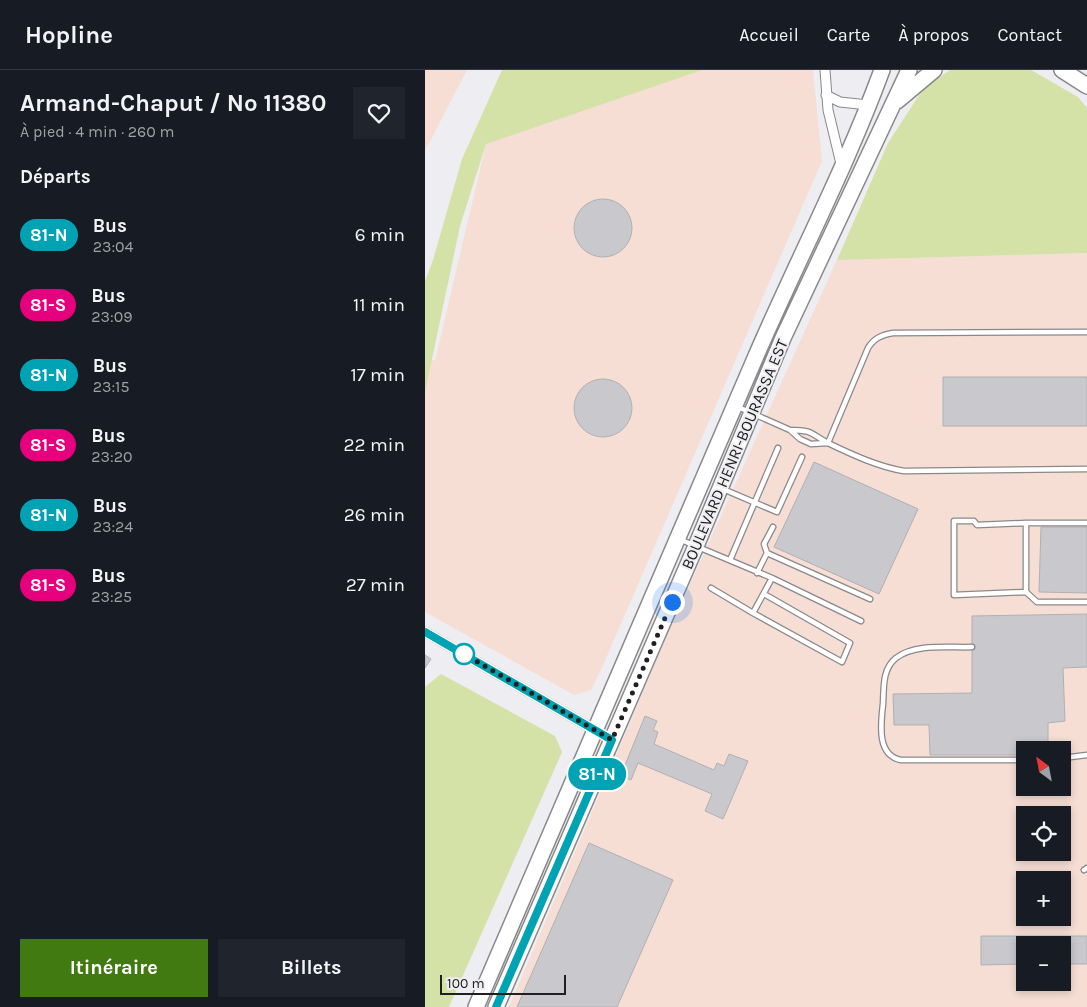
<!DOCTYPE html>
<html lang="fr">
<head>
<meta charset="utf-8">
<style>
	:root { --surface:#171b24; --page:#20242c; --text:#f1f3f6; --muted:#9ea1a6; --line:#363941; --accent:#417a10 }
	body { margin:0; font-family:Karla,sans-serif; background:var(--page); color:var(--text); height:100vh; display:flex; flex-direction:column; font-size:19px; white-space:nowrap }
	* { box-sizing:border-box; margin:0 }
	p { font-size:16px; color:var(--muted) }
	.icon { flex:none; width:28px; height:28px; fill:none; stroke:currentColor; stroke-width:2; stroke-linecap:round; stroke-linejoin:round }
	.map { position:relative; flex:1; overflow:hidden }
	.sheet { display:flex; flex-direction:column; background:var(--surface); width:425px }
	.sheet>* { flex:none }
	.badge { padding:0 10px; border-radius:16px; font-size:18px; line-height:32px }
	.needle { width:32px; rotate:328deg }
	.controls { position:absolute; left:591px; top:671px; display:grid; gap:10px }
	.controls a { display:grid; place-items:center; width:55px; height:55px; border-radius:0px; background:var(--surface); box-shadow:0 2px 8px #0003; font-size:25px }
	.scale { position:absolute; left:15px; bottom:12px; width:126px; box-sizing:border-box; padding-left:5px; border:2px solid #202021; border-top:0; font-size:14px; line-height:18px; white-space:nowrap; color:#202021; -webkit-text-stroke:4px #eeedf1; paint-order:stroke }
	.you { position:absolute; width:25px; height:25px; margin:-12px; border:4px solid #fff; border-radius:50%; background:#1a73e8; box-shadow:0 0 0 8px #1a73e833 }
	.map>.badge { position:absolute; translate:-50% -50%; box-shadow:0 0 0 2px #fff }
	h2 { padding:0 20px; font-size:19px; line-height:45px }
	.round { display:grid; place-items:center; flex:none; width:52px; height:52px; border-radius:0px; background:var(--page) }
	.summary { display:flex; align-items:center; justify-content:space-between; height:85px; padding:0 20px }
	h1 { font-size:24px; font-weight:700; line-height:38px }
	.cta { display:flex; gap:10px; margin-top:auto; padding:10px 20px }
	.cta a { flex:1; height:58px; border-radius:0px; background:var(--accent); color:#fff; font-size:20px; font-weight:700; line-height:58px; text-align:center }
	.cta a+a { background:var(--page); color:var(--text) }
	ul { padding:0; list-style:none }
	li { display:flex; align-items:center; gap:15px; height:70px; padding:0 20px }
	li div { flex:1 }
	li b { display:block; font-size:19px }
	li em { font-style:normal }
	li .badge { min-width:55px; font-weight:700; text-align:center }
	header { display:flex; align-items:center; gap:30px; box-sizing:border-box; height:70px; padding:0 25px; background:var(--surface); border-bottom:1px solid var(--line) }
	header strong { font-size:24px }
	nav { display:flex; gap:28px; margin-inline-start:auto; font-size:18px }
	main { display:flex; flex:1; min-height:0 }
	.map>svg:first-child { display:block }
	.industrial { fill:#f6ded4; fill-rule:evenodd }
	.green { fill:#d4e1a7 }
	.building { fill:#c9c8cc; stroke:#b0b0b3 }
	.lines { fill:none; stroke-linecap:round; stroke-linejoin:round }
	.service-casing { stroke:#89898c; stroke-width:7 }
	.minor-casing { stroke:#89898c; stroke-width:11 }
	.primary-casing { stroke:#89898c; stroke-width:18 }
	.service { stroke:#fff; stroke-width:4.5 }
	.minor { stroke:#fff; stroke-width:9 }
	.primary { stroke:#fff; stroke-width:15 }
	.line-casing { stroke:#fff; stroke-width:11 }
	.line { stroke:#00a3b4; stroke-width:8 }
	.walk { stroke:#202021; stroke-width:5; stroke-dasharray:0 9 }
	.stop-dot { fill:#fff; stroke:#00a3b4; stroke-width:2.5 }
	.labels { text-anchor:middle; stroke-width:4; stroke-linejoin:round; paint-order:stroke }
	.street-label { font-size:16px; fill:#202021; stroke:#eeedf1 }
</style>
</head>
<body>
<header>
<strong>Hopline</strong>
<nav><a>Accueil</a><a>Carte</a><a>À propos</a><a>Contact</a></nav>
</header>
<main>
<section class="sheet">
<div class="summary"><div><h1>Armand-Chaput / No 11380</h1><p>À pied · 4 min · 260 m</p></div><a class="round"><svg class="icon" aria-label="heart" viewBox="0 0 24 24"><path d="M12 20l-8-8c-3-5 5-10 8-4 3-6 11-1 8 4z"/></svg></a></div>
<h2>Départs</h2>
<ul>
<li><span class="badge" style="background:#00a3b4;color:#fff">81-N</span><div><b>Bus</b><p>23:04</p></div><em>6 min</em></li>
<li><span class="badge" style="background:#e6007e;color:#fff">81-S</span><div><b>Bus</b><p>23:09</p></div><em>11 min</em></li>
<li><span class="badge" style="background:#00a3b4;color:#fff">81-N</span><div><b>Bus</b><p>23:15</p></div><em>17 min</em></li>
<li><span class="badge" style="background:#e6007e;color:#fff">81-S</span><div><b>Bus</b><p>23:20</p></div><em>22 min</em></li>
<li><span class="badge" style="background:#00a3b4;color:#fff">81-N</span><div><b>Bus</b><p>23:24</p></div><em>26 min</em></li>
<li><span class="badge" style="background:#e6007e;color:#fff">81-S</span><div><b>Bus</b><p>23:25</p></div><em>27 min</em></li>
</ul>
<div class="cta"><a>Itinéraire</a><a>Billets</a></div>
</section>
<div class="map">
<svg width="662" height="937" viewBox="0 0 662 937">
	<rect width="100%" height="100%" fill="#eeedf1"/>
	<path class="industrial" d="M0 0H42L0 81Z
		M275 0H388L397 91 175 602 166 620 149 625 0 542V287L10 291 62 70Z
		M662 183V937H84L246 556 412 190ZM600 680H638V718H600ZM600 745H638V782H600ZM600 810H638V848H600ZM600 875H638V912H600Z"/>
	<path class="green" d="M77 0H277L61 74 35 156 0 322V211L8 190 37 89Z
		M525 0H606L653 27 662 38V183L412 190 463 73 498 19Z
		M16 604 130 666 137 682 24 937H0V617Z"/>
	<path class="building" d="M149 158a29 29 0 1 1 58 0a29 29 0 1 1-58 0Z
		M518 307H662V356H518Z
		M149 338a29 29 0 1 1 58 0a29 29 0 1 1-58 0Z
		M389 392 493 439 454 524 349 477Z
		M616 457H662V523L614 522Z
		M662 544V597L638 598 640 651 623 653V680H600V685H505L504 655H469L468 624 547 623V546Z
		M0 585 6 589 0 598Z
		M220 646 232 651 228 660 233 662 229 674 289 700 292 693 299 696 304 684 323 691 298 749 280 741 287 724 213 693 206 710 196 705Z
		M629 743V745H600V782H627L596 785 594 745Z
		M164 773 248 810 192 937H92Z
		M556 866H662V894H638V875H600V894L556 895Z"/>
	<g class="lines">
		<defs>
			<path id="service" d="M313 337 365 360 375 369 386 374 403 373
				M365 360C390 360 386 365 405 374 428 385 454 397 479 401L662 399
				M403 373 443 278C449 268 457 265 468 263L662 262
				M298 419 352 442 377 387
				M601 453 552 455 549 451H529V525L601 522
				M662 453H601V522L612 532H662
				M254 469 347 508 436 551
				M342 483 339 474 348 457
				M305 490 353 378
				M332 503 342 483 445 529
				M286 518 328 543
				M339 524 425 573 417 592 328 543 347 508
				M547 577C524 578 491 573 471 588 457 599 459 618 458 634 456 653 451 685 476 690H600
				M638 688 662 685
				M659 800 662 798"/>
			<path id="minor" d="M400 0 403 40 417 98
				M401 25 415 32 434 34 443 36
				M0 562 187 670"/>
			<path id="primary" d="M637 0 662 16
				M472 31 509 0
				M51 937C144 720 237 503 331 286 372 191 421 98 457 0
				M71 937 271 476 358 268 484 0"/>
		</defs>
		<use href="#service" class="service-casing"/>
		<use href="#minor" class="minor-casing"/>
		<use href="#primary" class="primary-casing"/>
		<use href="#service" class="service"/>
		<use href="#minor" class="minor"/>
		<use href="#primary" class="primary"/>
	</g>
	<g class="lines">
		<defs>
			<path id="line" d="M0 562 187 670 71 937"/>
		</defs>
		<use href="#line" class="line-casing"/>
		<use href="#line" class="line"/>
		<path class="walk" d="M39 584 34 581 187 670 247 532"/>
	</g>
	<circle class="stop-dot" cx="39" cy="584" r="10"/>
	<g class="labels">
		<g class="street-label">
			<text transform="translate(309 384) rotate(-67)" y="6">BOULEVARD HENRI-BOURASSA EST</text>
		</g>
	</g>
</svg>
<div class="controls">
<a><svg class="needle" viewBox="-14 -14 28 28"><path d="M0-13l5 13h-10z" fill="#e53935"/><path d="M0 13l5-13h-10z" fill="#9ea1a6"/></svg></a>
<a><svg class="icon" aria-label="locate" viewBox="0 0 24 24"><circle cx="12" cy="12" r="6"/><path d="M12 2v4M12 18v4M2 12h4M18 12h4"/></svg></a>
<a>+</a>
<a>−</a>
</div>
<div class="scale">100 m</div>
<div class="you" style="left:247px;top:532px"></div>
<b class="badge" style="left:172px;top:704px;background:#00a3b4;color:#fff">81-N</b>
</div>
</main>
</body>
</html>
